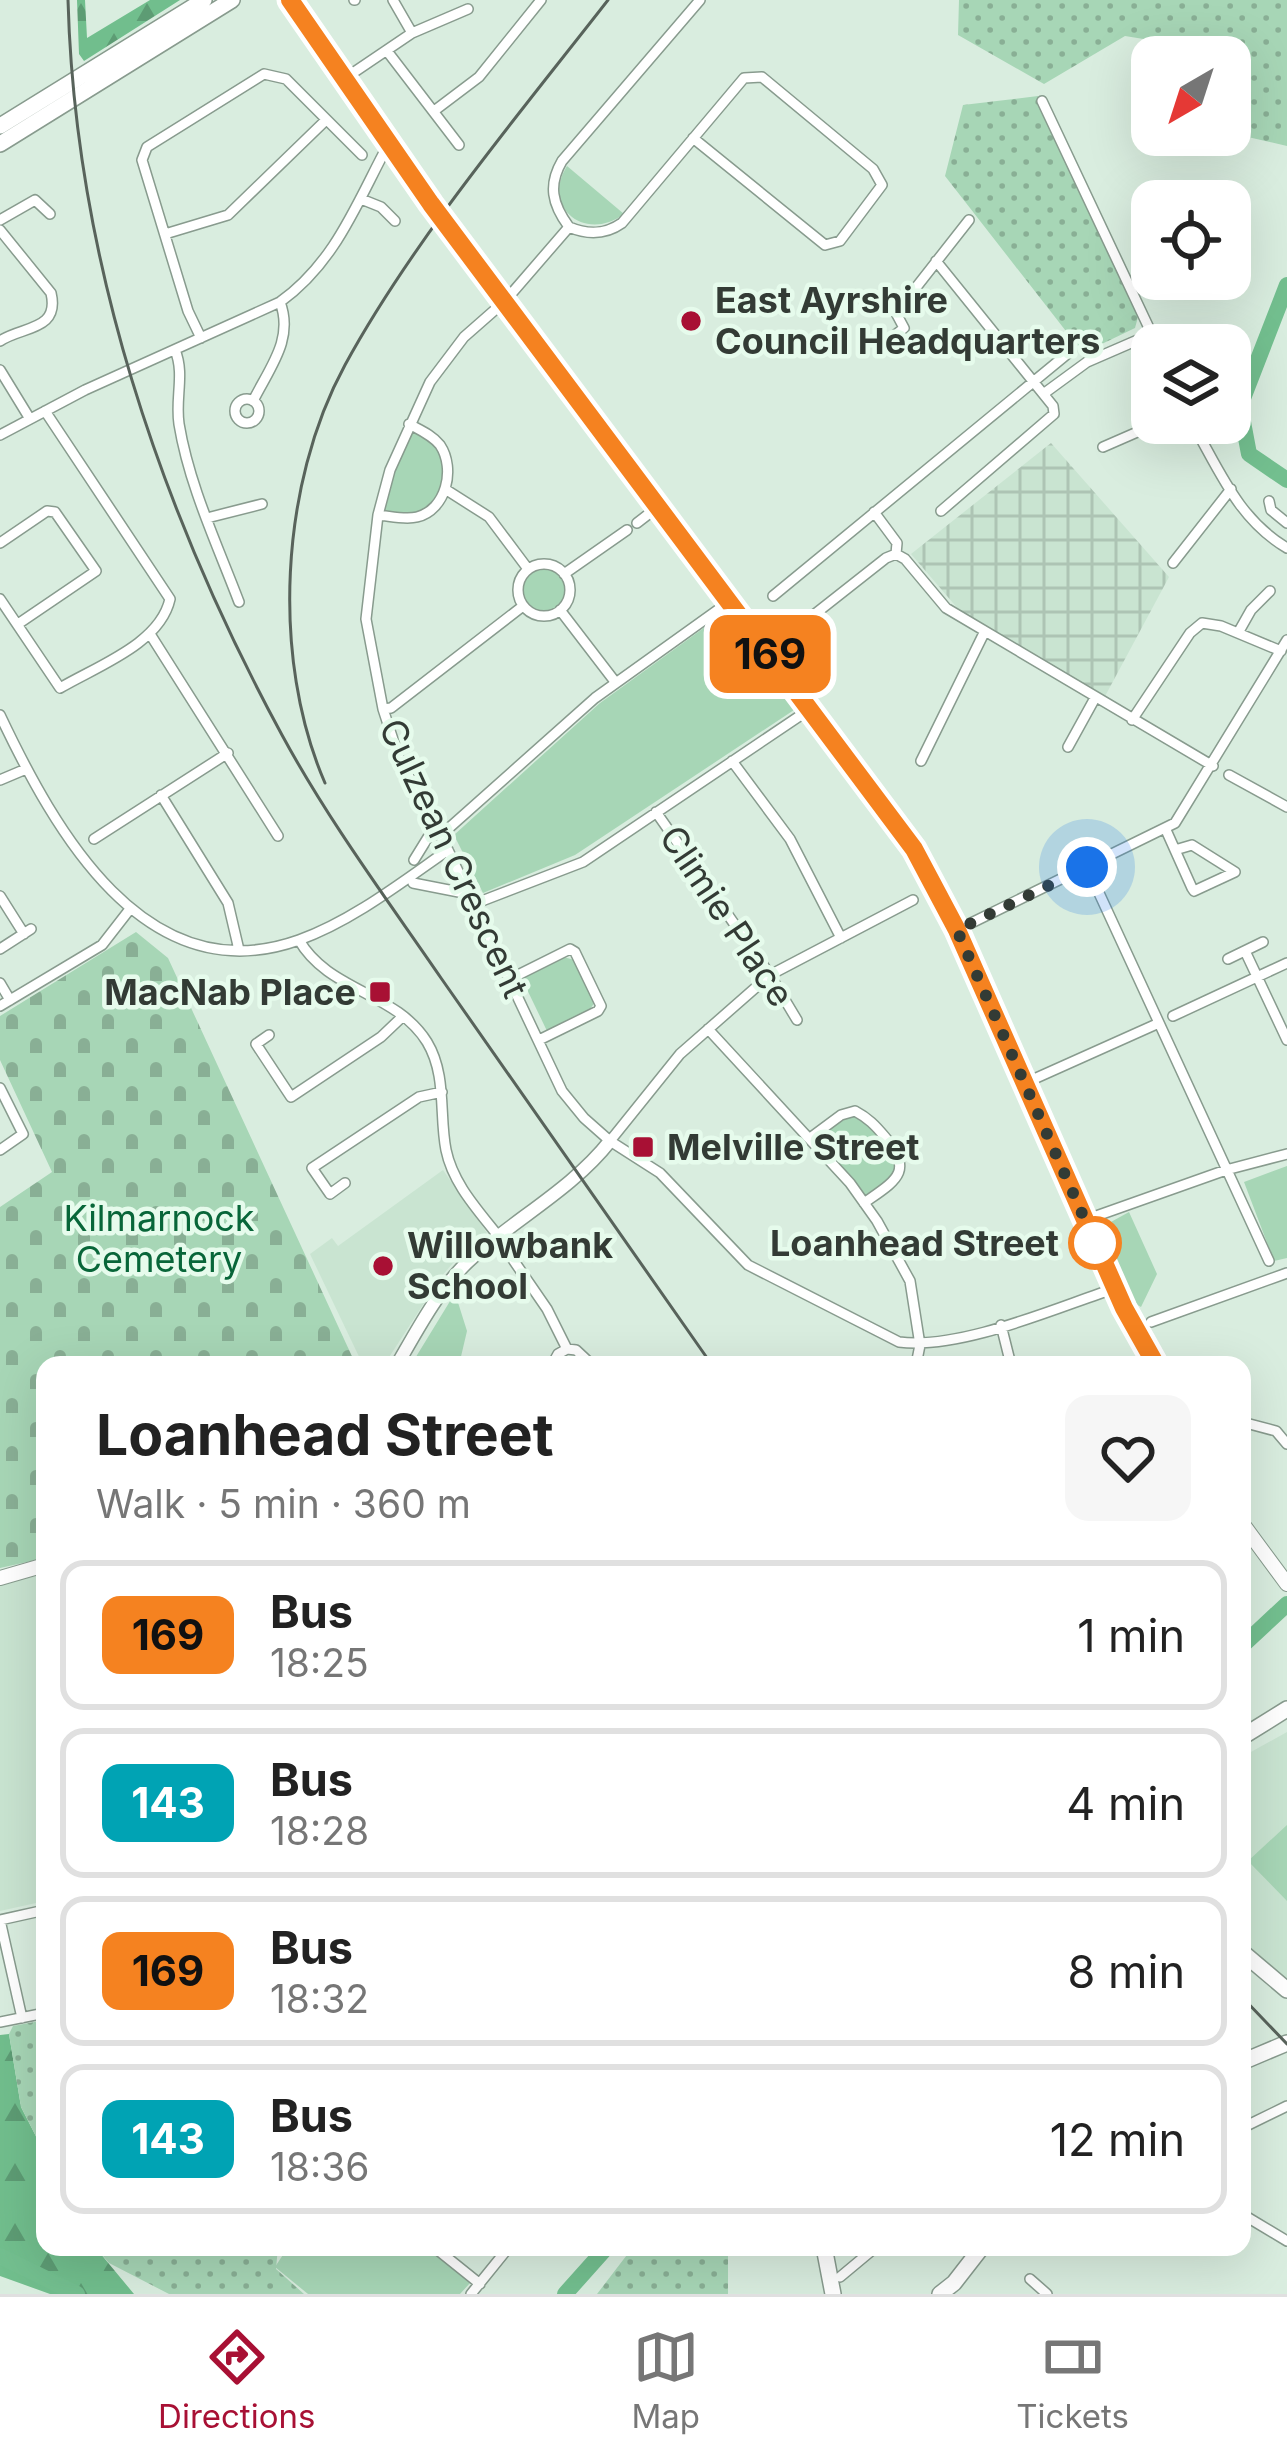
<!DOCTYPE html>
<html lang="en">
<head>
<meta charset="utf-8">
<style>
	:root { --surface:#fff; --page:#f6f6f6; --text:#222; --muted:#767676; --line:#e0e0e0; --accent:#a81034 }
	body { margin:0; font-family:Inter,sans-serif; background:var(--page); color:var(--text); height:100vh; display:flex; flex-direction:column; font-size:45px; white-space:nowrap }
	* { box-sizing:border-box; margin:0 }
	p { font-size:39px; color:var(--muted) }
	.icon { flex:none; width:66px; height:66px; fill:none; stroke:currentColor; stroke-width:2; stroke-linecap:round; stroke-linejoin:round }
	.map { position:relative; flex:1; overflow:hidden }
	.drawer { position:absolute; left:36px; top:1356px; width:1215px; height:900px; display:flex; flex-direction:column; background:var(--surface); border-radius:24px; box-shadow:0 12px 48px #0002 }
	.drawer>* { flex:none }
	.badge { padding:0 24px; border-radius:18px; font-size:42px; line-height:78px }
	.needle { width:78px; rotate:219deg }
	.buttons { position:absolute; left:1131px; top:36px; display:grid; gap:24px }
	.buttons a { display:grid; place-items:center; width:120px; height:120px; border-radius:24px; background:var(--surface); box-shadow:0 12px 48px #0002; font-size:60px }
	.you { position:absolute; width:60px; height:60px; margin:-30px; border:9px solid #fff; border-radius:50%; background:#1a73e8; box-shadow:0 0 0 18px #1a73e833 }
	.map>.badge { position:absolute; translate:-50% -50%; box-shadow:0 0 0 6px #fff }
	.round { display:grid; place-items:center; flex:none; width:126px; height:126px; border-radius:24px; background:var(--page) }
	.head { display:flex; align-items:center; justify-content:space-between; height:204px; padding:0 60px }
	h1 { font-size:57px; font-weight:700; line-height:90px }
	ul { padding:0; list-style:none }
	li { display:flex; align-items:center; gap:36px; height:150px; margin:0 24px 18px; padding:0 36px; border:6px solid var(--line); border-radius:24px }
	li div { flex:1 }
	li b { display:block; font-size:45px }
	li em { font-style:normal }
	li .badge { min-width:132px; font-weight:700; text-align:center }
	.dock { display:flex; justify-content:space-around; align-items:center; height:168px; border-top:3px solid var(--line); background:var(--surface); font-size:33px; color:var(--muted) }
	.dock a { display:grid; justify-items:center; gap:6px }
	.dock .current { color:var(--accent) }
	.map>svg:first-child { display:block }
	.built { fill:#c9e4d1 }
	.industrial { fill:url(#industrial-grid) }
	.grass { fill:#a7d6b6 }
	.forest { fill:url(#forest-firs) }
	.cemetery { fill:url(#cemetery-stones) }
	.park { fill:url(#park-dots) }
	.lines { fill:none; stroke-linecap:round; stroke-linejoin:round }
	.river { stroke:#73bf8f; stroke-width:16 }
	.minor-casing { stroke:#889b8e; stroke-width:12 }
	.tertiary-casing { stroke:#889b8e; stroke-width:15 }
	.secondary-casing { stroke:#889b8e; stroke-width:16 }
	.primary-casing { stroke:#889b8e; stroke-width:18 }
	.trunk-casing { stroke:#889b8e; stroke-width:18 }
	.minor { stroke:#fff; stroke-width:9 }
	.tertiary { stroke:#fff; stroke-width:12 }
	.secondary { stroke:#fff; stroke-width:14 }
	.primary { stroke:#fff; stroke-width:15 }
	.trunk { stroke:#fff; stroke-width:15 }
	.rail { stroke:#58635b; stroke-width:3 }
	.line-casing { stroke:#fff; stroke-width:27 }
	.line { stroke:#f58220; stroke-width:18 }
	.walk { stroke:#333b35; stroke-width:12; stroke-dasharray:0 21.6 }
	.poi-dot { fill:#a81034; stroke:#e6fbec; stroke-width:4.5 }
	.stop-dot { fill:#fff; stroke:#f58220; stroke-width:6 }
	.labels { text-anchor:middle; stroke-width:9; stroke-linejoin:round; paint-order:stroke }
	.poi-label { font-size:36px; font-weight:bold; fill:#333b35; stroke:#e6fbec; text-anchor:start }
	.street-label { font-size:36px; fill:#333b35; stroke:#e6fbec }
	.park-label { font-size:36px; fill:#086639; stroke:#e6fbec }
	.stop-label { font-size:36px; font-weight:bold; fill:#333b35; stroke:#e6fbec; text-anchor:end }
</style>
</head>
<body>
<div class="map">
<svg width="1287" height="2294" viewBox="0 0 1287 2294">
	<defs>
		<pattern id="industrial-grid" width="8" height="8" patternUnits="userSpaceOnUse" patternTransform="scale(3)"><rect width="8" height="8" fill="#c9e4d1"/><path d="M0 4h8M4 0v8" fill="none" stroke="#adc4b4"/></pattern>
		<pattern id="forest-firs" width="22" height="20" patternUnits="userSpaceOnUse" patternTransform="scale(3)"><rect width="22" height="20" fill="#71be8d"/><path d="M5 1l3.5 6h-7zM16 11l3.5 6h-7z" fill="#5d9c74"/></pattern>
		<pattern id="cemetery-stones" width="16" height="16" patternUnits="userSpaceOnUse" patternTransform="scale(3)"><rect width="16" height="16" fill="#a7d6b6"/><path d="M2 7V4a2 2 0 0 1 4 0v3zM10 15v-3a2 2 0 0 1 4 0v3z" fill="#89af95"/></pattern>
		<pattern id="park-dots" width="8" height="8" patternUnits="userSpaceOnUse" patternTransform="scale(3)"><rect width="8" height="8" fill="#a7d6b6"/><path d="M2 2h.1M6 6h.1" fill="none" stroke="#89af95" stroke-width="1.8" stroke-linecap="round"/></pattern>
	</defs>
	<rect width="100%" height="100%" fill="#d9eddf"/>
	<path class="built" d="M443 1170 487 1233 465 1249 441 1277 384 1365H363L310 1254 332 1238 338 1246Z
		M45 1574V1901L0 1911V1584Z
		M1287 1732V1981L1242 1944V1757Z"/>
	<path class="industrial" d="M1051 443 1169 577 1103 700 959 610 911 554Z"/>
	<path class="grass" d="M567 166 624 214C585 243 541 207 567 166Z
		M409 424 431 435 446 456 440 500 417 517 378 515Z
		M522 590a22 22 0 1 1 44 0a22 22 0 1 1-44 0Z
		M730 609 800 706 575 855 483 893 454 835 600 703Z
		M563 957 575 960 595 1002 588 1012 547 1031 521 977Z
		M855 1111 896 1150 900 1173 864 1203 810 1138Z
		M1287 1166V1258L1274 1261 1244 1182Z
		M1129 1212 1157 1274 1141 1307 1134 1303 1100 1228Z
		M455 1293 467 1331 459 1365H411Z
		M1287 1825V1901L1248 1861Z
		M288 2247H426L470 2283 460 2294H308L275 2267Z"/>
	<path class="forest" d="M77 0H85L87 38 150 0H180L84 61 79 54Z
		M9 2034 21 2107 45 2154V2247H95L134 2294H50L0 2276V2035Z"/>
	<path class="cemetery" d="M136 932 168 958 356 1365H45V1558L0 1568V1207L52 1172 0 1060V1016Z"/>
	<path class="park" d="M959 0H1287V146L1230 133V57H1177L1162 42 1125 36 1044 84 958 35Z
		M1038 96 1138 317 1135 328 1083 353 945 176 963 105Z
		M45 2020V2154L21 2107 9 2034 13 2026Z
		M95 2247H278L276 2269 304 2294H169L109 2263Z
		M633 2247H728V2294H597Z"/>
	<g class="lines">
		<path class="river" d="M1287 285 1240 406 1249 454 1287 480
			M1242 1646 1287 1604
			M0 2256 77 2294
			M565 2294 607 2247"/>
		<defs>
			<path id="minor" d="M354 0H355
				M393 0 412 33
				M387 51 459 145
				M344 79 412 33 468 9
				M1042 101 1157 345
				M434 111 479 77 541 0
				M361 199 381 207 395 221
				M0 220 35 200 50 214
				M569 227 505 301 464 337 430 382 390 470 378 515 366 619 383 709 399 758 448 850 562 1091 584 1118 610 1141 660 1173 748 1265 899 1342C961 1350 1055 1308 1116 1288
				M569 227C588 235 605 235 622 223L744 78 762 77 873 169 882 185 840 241 825 245 693 138
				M569 227C552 204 548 185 562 161L700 0
				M0 230 51 293C60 331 22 326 0 341
				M165 234 228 215 326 120
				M936 261 1053 406 1054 414 941 511
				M201 338 188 311 142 160 147 147 264 74 286 79 362 155
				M880 347 904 328 896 313 969 220
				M175 350C185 374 175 398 179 424 189 485 217 544 239 602
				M0 370 30 419
				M1046 392 1087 362 1140 339
				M235 411a12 12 0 1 1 24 0a12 12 0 1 1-24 0Z
				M253 401C270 367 294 339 280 302
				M1192 423C1220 471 1238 519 1287 548
				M0 435 85 390 280 302C336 262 357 202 389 143
				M1103 447 1158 423
				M445 489 489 517 528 569
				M1269 501 1271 510 1287 523
				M874 512 897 543 896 554
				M378 515C390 516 405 520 417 517 446 510 456 469 440 445 432 435 420 430 409 424
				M207 518 262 504
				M637 523 659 506
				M0 543 47 511 55 512 96 571 18 624
				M896 554 905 559 946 608 1213 766
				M1173 563 1231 489
				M518 590a26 26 0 1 1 52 0a26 26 0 1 1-52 0Z
				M564 574 627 530
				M773 596 1072 350
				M0 599 60 688C97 666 160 644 170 599L45 411
				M560 610 616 683
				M1238 633 1251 610 1270 591
				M150 634 278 836
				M768 651 886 558 896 554
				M383 709 391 708 523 606
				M0 715C54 829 145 995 299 940 352 921 402 882 448 850
				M1132 720 1190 633 1202 623 1221 626 1281 651
				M1068 747 1095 698
				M732 761 790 839 841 938
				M921 761 984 633
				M1229 775 1287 807
				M0 780 26 769
				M161 795 228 903 239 950
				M656 812 770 975 797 1020
				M1166 830 1192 888 1194 891 1235 872 1192 845 1175 850
				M440 836 595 698 729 602
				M94 839 228 753
				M414 860 435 826
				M1087 867 1269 1261
				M413 883 469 894
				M0 896 24 934
				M474 904 583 862 810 709
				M957 930 1175 823 1287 640
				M299 940C328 991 396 992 427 1042 447 1075 439 1115 446 1150 453 1184 478 1210 499 1237
				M0 949 31 929
				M1245 951 1287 1040
				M1228 959 1263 942
				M510 979 570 949 575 952 601 1006 598 1011 539 1040
				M0 983 10 1000
				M0 1006 102 945 130 909
				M1173 1016 1287 963
				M708 1029 850 1183 877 1221 910 1281 920 1345 916 1365
				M269 1035 256 1044 291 1097 381 1037 402 1017
				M1025 1083 1159 1023
				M0 1088 23 1134 0 1150
				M810 1138 841 1115 855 1111C868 1118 875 1125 885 1137 915 1172 895 1181 864 1203
				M610 1141 680 1054 770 975 913 900
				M345 1183 330 1194 312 1168 419 1097 442 1092
				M1085 1220 1226 1170 1287 1154
				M505 1248 547 1309 567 1349 576 1350 592 1365
				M1151 1322 1287 1273
				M1001 1325 1011 1365
				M552 1365 558 1354 567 1349
				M1242 1422 1276 1431 1287 1444
				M0 1920 22 2018
				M0 1920 45 1910
				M0 2022 45 2013
				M1242 2128 1287 2106
				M1242 2214 1287 2241
				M434 2247 480 2284
				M840 2277 876 2247
				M1030 2279 1047 2294
				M471 2294 509 2247"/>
			<path id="tertiary" d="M397 1365C419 1327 440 1286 473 1257 518 1217 573 1188 610 1141"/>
			<path id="secondary" d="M290 0 431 204 914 849 957 930 1124 1308 1156 1365
				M1242 1523 1287 1584
				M0 1578 45 1565"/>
			<path id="primary" d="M1242 1737 1287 1709
				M1242 1952 1287 1990
				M1242 2062 1287 2043
				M824 2247 833 2294
				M940 2294 954 2283 982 2247"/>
			<path id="trunk" d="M0 126 204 0
				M0 144 232 0"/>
		</defs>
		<use href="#minor" class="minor-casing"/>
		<use href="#tertiary" class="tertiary-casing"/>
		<use href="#secondary" class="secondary-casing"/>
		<use href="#primary" class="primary-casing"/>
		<use href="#trunk" class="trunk-casing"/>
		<use href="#minor" class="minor"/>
		<use href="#tertiary" class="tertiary"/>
		<use href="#secondary" class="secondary"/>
		<use href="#primary" class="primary"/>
		<use href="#trunk" class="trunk"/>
		<path class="rail" d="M68 0C75 258 160 510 282 735 328 820 386 898 441 978 531 1107 621 1236 712 1365
			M325 783C271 659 280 484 345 365 413 240 520 113 608 0
			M1242 1997 1287 2044"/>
	</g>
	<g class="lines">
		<defs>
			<path id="line" d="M290 0 431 204 914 849 957 930 1124 1308 1156 1365"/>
		</defs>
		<use href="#line" class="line-casing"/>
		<use href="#line" class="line"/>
		<path class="walk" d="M1087 867 957 930 1095 1243"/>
	</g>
	<g class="poi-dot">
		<circle cx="691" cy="321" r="12"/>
		<rect x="368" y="980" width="24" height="24" rx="6"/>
		<rect x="631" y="1135" width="24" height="24" rx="6"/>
		<circle cx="383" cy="1266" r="12"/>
	</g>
	<circle class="stop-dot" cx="1095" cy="1243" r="24"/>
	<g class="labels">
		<g class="poi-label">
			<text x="715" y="313">East Ayrshire<tspan x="715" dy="41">Council Headquarters</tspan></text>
			<text x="356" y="1005" text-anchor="end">MacNab Place</text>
			<text x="667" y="1160">Melville Street</text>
			<text x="407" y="1258">Willowbank<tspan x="407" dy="41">School</tspan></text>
		</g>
		<g class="street-label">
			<text transform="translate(454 858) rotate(65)" y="13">Culzean Crescent</text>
			<text transform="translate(727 916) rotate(56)" y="13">Climie Place</text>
		</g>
		<g class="park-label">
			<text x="159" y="1231">Kilmarnock<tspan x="159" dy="41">Cemetery</tspan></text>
		</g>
		<g class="stop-label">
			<text x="1059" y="1256">Loanhead Street</text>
		</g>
	</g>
</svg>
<div class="buttons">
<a><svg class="needle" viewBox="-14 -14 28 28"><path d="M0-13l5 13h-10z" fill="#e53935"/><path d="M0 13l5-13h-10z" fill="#767676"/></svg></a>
<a><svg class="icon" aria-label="locate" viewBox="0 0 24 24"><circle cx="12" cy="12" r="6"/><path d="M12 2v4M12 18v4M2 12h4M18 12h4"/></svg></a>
<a><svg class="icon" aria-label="layers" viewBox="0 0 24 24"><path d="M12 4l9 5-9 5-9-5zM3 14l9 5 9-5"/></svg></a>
</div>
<div class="you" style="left:1087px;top:867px"></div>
<b class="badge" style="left:770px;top:654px;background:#f58220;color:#111">169</b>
<section class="drawer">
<div class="head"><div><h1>Loanhead Street</h1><p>Walk · 5 min · 360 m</p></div><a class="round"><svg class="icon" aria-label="heart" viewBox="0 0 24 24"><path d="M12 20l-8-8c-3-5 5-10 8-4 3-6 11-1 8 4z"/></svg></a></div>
<ul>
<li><span class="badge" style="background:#f58220;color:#111">169</span><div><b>Bus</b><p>18:25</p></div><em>1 min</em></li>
<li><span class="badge" style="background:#00a3b4;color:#fff">143</span><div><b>Bus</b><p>18:28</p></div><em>4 min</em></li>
<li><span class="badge" style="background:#f58220;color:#111">169</span><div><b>Bus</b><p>18:32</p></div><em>8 min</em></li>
<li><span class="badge" style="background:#00a3b4;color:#fff">143</span><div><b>Bus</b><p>18:36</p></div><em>12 min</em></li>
</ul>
</section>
</div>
<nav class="dock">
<a class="current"><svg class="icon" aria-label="directions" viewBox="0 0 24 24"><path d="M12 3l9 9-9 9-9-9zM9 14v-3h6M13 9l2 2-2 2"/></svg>Directions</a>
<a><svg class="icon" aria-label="map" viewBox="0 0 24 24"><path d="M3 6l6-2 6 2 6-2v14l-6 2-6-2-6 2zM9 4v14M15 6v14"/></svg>Map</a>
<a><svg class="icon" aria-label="tickets" viewBox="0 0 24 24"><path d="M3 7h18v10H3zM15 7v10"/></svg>Tickets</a>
</nav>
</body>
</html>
